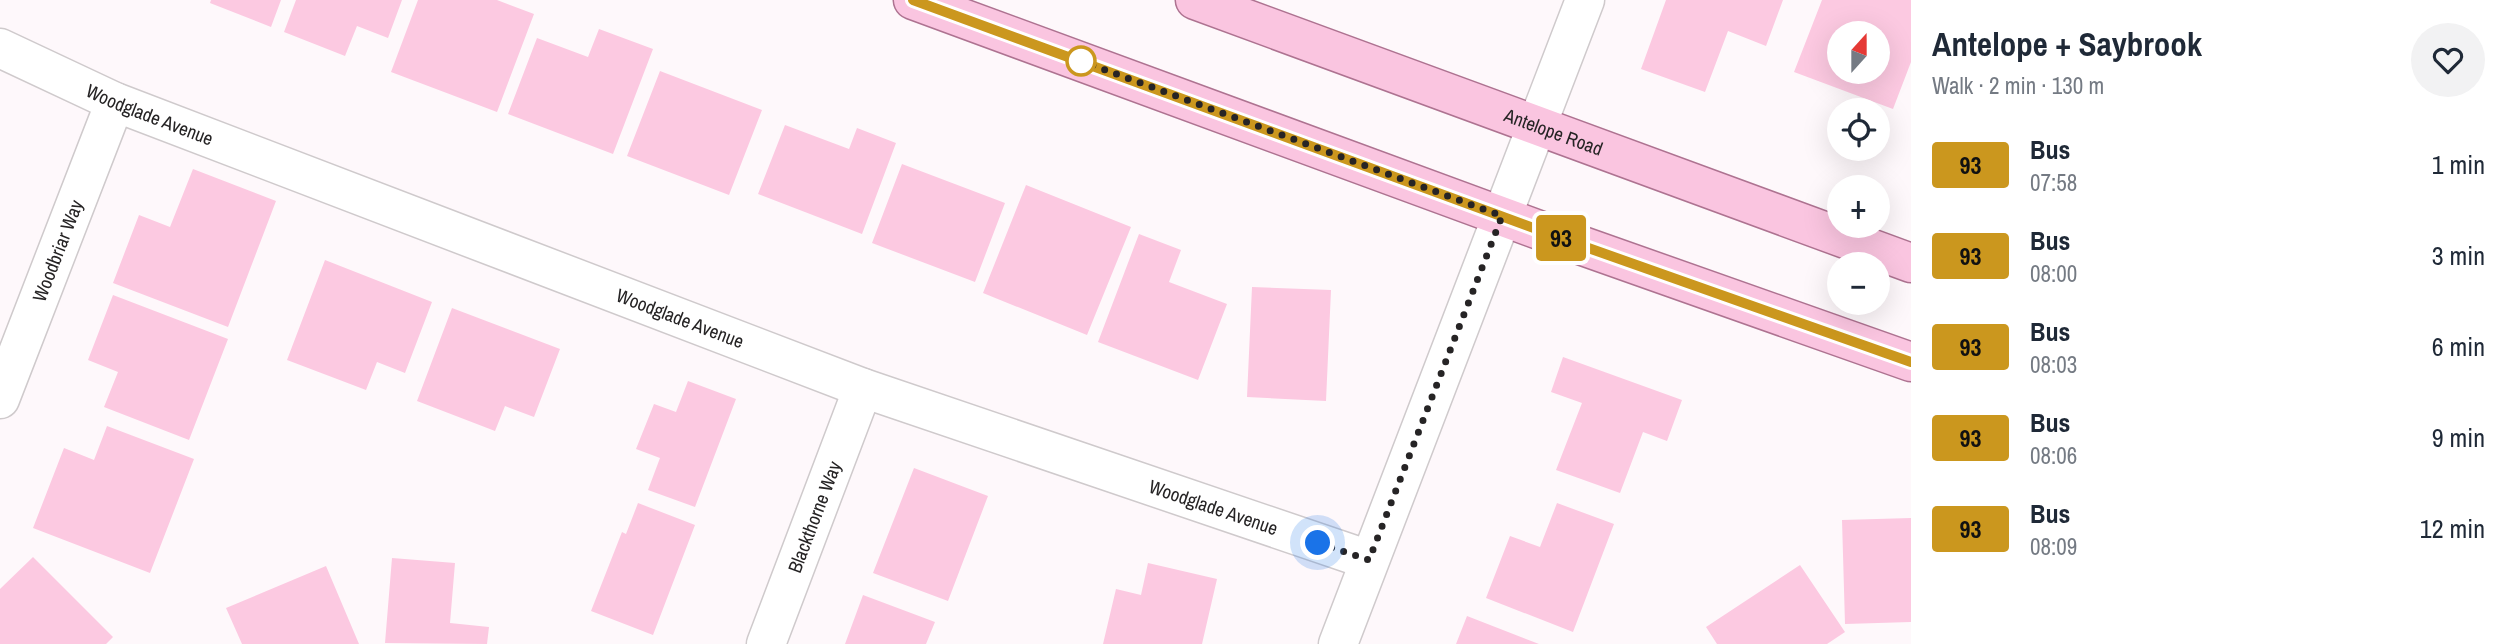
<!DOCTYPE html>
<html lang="en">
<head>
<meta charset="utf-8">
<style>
	:root { --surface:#fff; --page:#f2f2f3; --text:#1f2937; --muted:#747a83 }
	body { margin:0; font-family:"Archivo Narrow",sans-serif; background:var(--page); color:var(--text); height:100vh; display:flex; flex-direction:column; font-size:26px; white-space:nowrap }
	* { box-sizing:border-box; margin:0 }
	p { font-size:23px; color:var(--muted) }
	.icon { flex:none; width:38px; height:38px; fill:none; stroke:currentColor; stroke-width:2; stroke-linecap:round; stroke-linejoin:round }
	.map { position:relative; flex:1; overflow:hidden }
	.details { display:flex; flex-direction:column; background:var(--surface); width:595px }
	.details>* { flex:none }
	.badge { padding:0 14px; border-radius:5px; font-size:24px; line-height:46px }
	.needle { width:46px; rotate:21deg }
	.buttons { position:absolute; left:1827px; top:21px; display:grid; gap:14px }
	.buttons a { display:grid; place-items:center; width:63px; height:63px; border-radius:50%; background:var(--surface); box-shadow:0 7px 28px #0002; font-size:35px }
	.you { position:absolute; width:35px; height:35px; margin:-18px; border:5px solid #fff; border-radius:50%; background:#1a73e8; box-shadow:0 0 0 10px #1a73e833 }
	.map>.badge { position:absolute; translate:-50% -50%; box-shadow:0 0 0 4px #fff }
	.round { display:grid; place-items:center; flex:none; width:74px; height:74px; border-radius:37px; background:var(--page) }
	.headline { display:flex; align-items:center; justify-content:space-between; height:119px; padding:0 21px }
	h1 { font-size:33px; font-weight:700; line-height:52px }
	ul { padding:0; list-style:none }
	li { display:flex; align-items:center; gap:21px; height:91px; padding:0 21px }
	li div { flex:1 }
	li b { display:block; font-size:26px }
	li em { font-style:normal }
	li .badge { min-width:77px; font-weight:700; text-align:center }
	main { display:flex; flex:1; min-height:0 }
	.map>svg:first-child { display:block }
	.building { fill:#fcc9e1; fill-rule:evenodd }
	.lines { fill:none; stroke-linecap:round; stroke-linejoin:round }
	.minor-casing { stroke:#cfcacc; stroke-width:41 }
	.tertiary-casing { stroke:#cfcacc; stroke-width:41 }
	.primary-casing { stroke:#ae7391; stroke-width:41 }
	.minor { stroke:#fff; stroke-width:38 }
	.tertiary { stroke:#fff; stroke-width:38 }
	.primary { stroke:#fac5e0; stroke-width:38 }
	.line-casing { stroke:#fff; stroke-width:16 }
	.line { stroke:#cb971e; stroke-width:10 }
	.walk { stroke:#262425; stroke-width:7; stroke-dasharray:0 12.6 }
	.stop-dot { fill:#fff; stroke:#cb971e; stroke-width:3.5 }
	.labels { text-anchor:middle; stroke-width:6; stroke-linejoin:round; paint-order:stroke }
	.street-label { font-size:19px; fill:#262425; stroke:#fff }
</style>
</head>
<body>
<main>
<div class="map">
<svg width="1911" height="644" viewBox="0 0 1911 644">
	<rect width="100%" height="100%" fill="#fef8fb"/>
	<path class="building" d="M211 0H281L271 27 210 3Z
		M296 0H402L388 38 357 26 345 56 284 32Z
		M418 0H497L534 14 497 112 391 72Z
		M1666 0H1783L1766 46 1728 31 1705 92 1641 69Z
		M1822 0H1911V62L1893 109 1794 72ZM1839 33H1878V72H1839Z
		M599 29 653 49 613 154 508 114 537 38 588 57Z
		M660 71 762 110 729 195 627 156Z
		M785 125 849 149 857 128 896 143 862 234 758 194Z
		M902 164 1005 203 975 282 872 243Z
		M193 169 276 201 228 327 113 283 139 215 170 227Z
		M1026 185 1131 227 1087 335 983 293Z
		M1139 234 1181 250 1169 282 1227 304 1198 380 1098 342Z
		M325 260 432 302 405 373 377 362 366 390 287 360Z
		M1252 287 1331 290 1326 401 1247 397Z
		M113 295 228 339 189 440 104 407 118 372 88 360Z
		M452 308 560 349 534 417 505 406 495 431 417 401Z
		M1563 357 1682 400 1667 441 1643 432 1620 493 1556 470 1582 403 1551 392Z
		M688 381 736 399 695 507 648 490 660 458 636 449 654 404 676 412Z
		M107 426 194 459 150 573 33 528 64 448 94 460Z
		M914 468 988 496 948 601 873 573Z
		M638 503 695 525 653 635 591 611 622 532 626 534Z
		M1557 503 1614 524 1573 632 1486 598 1510 536 1540 547Z
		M1911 518V622L1845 624 1842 520Z
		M33 557 113 637 106 644H0V589Z
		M392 558 455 563 450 623 489 627 487 644 385 643Z
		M1148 563 1217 579 1202 644H1103L1116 589 1141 595Z
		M1800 565 1845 632 1827 644H1717L1706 627Z
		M326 566 359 644H242L226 608Z
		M863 595 935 622 926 644H845Z
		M1467 616 1539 644H1456Z"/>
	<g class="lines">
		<defs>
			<g id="minor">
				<path id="s1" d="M0 48 115 102 863 388 1369 560"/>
				<path d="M1537 125 1585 0"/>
				<path id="s2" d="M0 399 115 102"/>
				<path id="s3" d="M766 644 863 388"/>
			</g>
			<path id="tertiary" d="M1338 644 1537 125"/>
			<g id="primary">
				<path d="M913 0 1577 244 1911 362"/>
				<path id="s4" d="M1195 0 1911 263"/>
			</g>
		</defs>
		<use href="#minor" class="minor-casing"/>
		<use href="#tertiary" class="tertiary-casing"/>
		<use href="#primary" class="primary-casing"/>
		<use href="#minor" class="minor"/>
		<use href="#tertiary" class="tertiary"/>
		<use href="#primary" class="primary"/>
	</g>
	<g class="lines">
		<defs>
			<path id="line" d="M913 0 1577 244 1911 362"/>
		</defs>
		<use href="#line" class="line-casing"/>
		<use href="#line" class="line"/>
		<path class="walk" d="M1081 61 1502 216 1369 560 1318 543"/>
	</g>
	<circle class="stop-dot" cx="1081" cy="61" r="14"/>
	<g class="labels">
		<g class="street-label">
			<text dy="7" stroke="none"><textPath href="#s1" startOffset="164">Woodglade Avenue</textPath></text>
			<text dy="7" stroke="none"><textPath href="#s4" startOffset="382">Antelope Road</textPath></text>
			<text dy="7" stroke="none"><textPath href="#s2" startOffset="159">Woodbriar Way</textPath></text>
			<text dy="7" stroke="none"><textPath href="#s1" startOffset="732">Woodglade Avenue</textPath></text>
			<text dy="7" stroke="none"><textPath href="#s1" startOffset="1298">Woodglade Avenue</textPath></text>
			<text dy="7" stroke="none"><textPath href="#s3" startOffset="136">Blackthorne Way</textPath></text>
		</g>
	</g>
</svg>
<div class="buttons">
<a><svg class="needle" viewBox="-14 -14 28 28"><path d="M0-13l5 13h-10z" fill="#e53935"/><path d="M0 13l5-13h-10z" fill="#747a83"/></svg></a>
<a><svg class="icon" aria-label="locate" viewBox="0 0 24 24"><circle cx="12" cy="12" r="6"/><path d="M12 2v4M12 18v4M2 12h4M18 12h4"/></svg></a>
<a>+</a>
<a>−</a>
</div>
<div class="you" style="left:1318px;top:543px"></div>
<b class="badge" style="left:1561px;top:238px;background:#cb971e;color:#111">93</b>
</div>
<section class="details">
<div class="headline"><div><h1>Antelope + Saybrook</h1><p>Walk · 2 min · 130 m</p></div><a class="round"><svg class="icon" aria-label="heart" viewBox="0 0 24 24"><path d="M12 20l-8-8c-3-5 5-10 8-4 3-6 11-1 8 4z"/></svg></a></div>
<ul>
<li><span class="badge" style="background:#cb971e;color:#111">93</span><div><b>Bus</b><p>07:58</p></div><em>1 min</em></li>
<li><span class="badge" style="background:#cb971e;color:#111">93</span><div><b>Bus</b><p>08:00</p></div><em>3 min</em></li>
<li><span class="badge" style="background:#cb971e;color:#111">93</span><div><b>Bus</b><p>08:03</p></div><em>6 min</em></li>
<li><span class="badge" style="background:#cb971e;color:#111">93</span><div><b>Bus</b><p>08:06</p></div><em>9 min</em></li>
<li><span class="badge" style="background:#cb971e;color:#111">93</span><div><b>Bus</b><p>08:09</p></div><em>12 min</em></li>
</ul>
</section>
</main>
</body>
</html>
